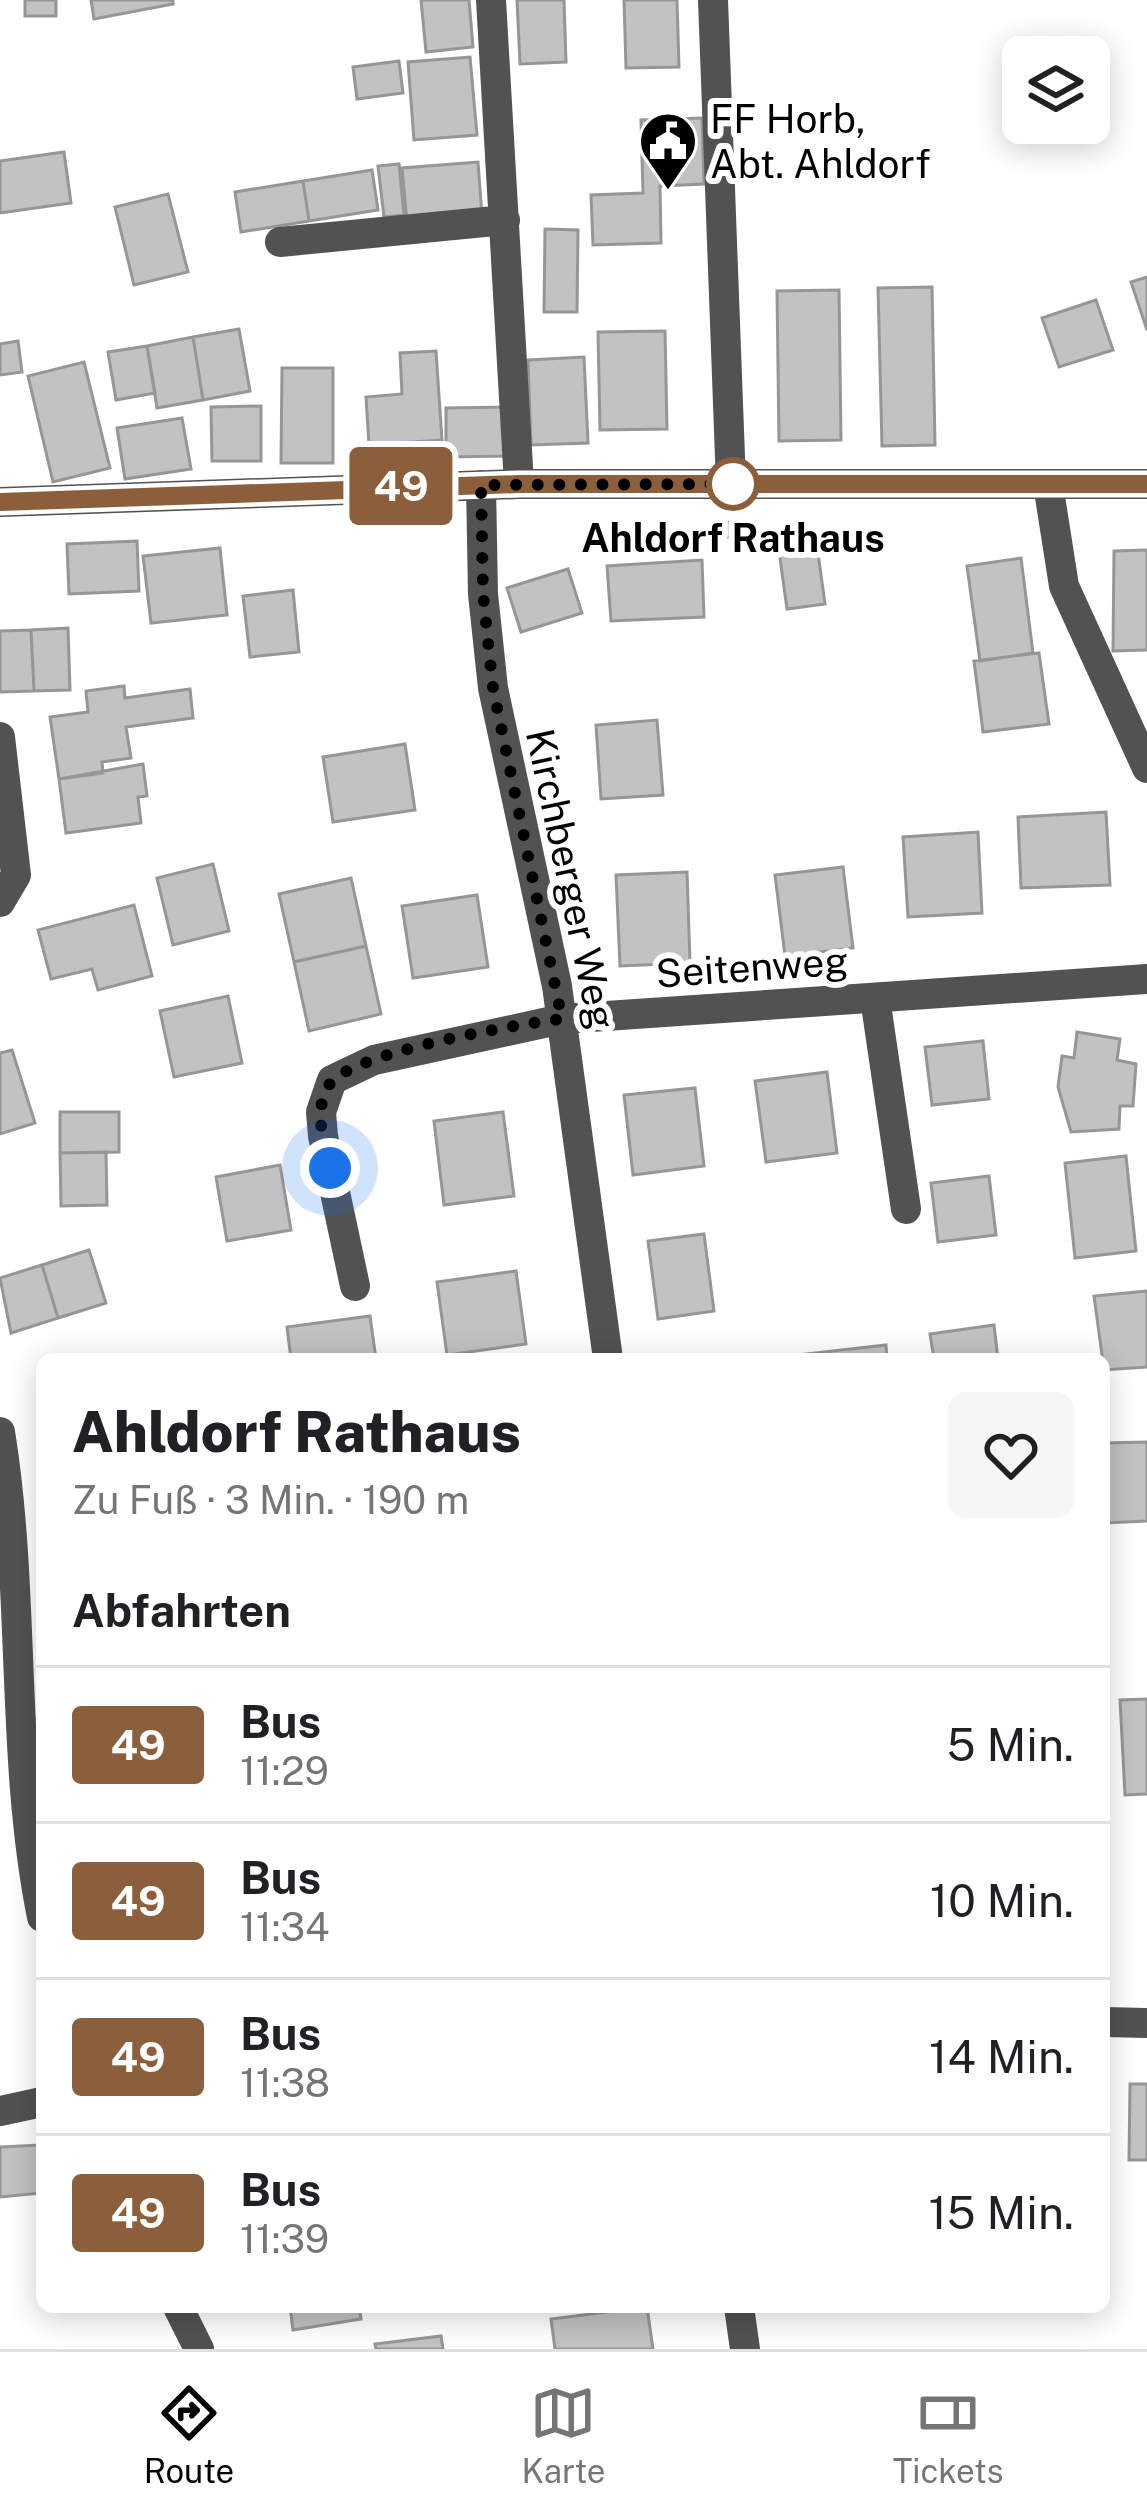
<!DOCTYPE html>
<html lang="de">
<head>
<meta charset="utf-8">
<style>
	:root { --surface:#fff; --page:#f6f6f6; --text:#202124; --muted:#757577; --line:#e0e0e0; --accent:#000 }
	body { margin:0; font-family:"Public Sans",sans-serif; background:var(--page); color:var(--text); height:100vh; display:flex; flex-direction:column; font-size:45px; white-space:nowrap }
	* { box-sizing:border-box; margin:0 }
	p { font-size:39px; color:var(--muted) }
	.icon { flex:none; width:66px; height:66px; fill:none; stroke:currentColor; stroke-width:2; stroke-linecap:round; stroke-linejoin:round }
	.map { position:relative; flex:1; overflow:hidden }
	.sheet { position:absolute; left:36px; top:1353px; width:1074px; height:960px; display:flex; flex-direction:column; background:var(--surface); border-radius:18px; box-shadow:0 6px 30px #0003 }
	.sheet>* { flex:none }
	.badge { padding:0 24px; border-radius:9px; font-size:42px; line-height:78px }
	.buttons { position:absolute; left:1002px; top:36px; display:grid; gap:24px }
	.buttons a { display:grid; place-items:center; width:108px; height:108px; border-radius:18px; background:var(--surface); box-shadow:0 6px 30px #0003; font-size:60px }
	.you { position:absolute; width:60px; height:60px; margin:-30px; border:9px solid #fff; border-radius:50%; background:#1a73e8; box-shadow:0 0 0 18px #1a73e833 }
	.map>.badge { position:absolute; translate:-50% -50%; box-shadow:0 0 0 6px #fff }
	h2 { padding:0 36px; font-size:45px; line-height:108px }
	.round { display:grid; place-items:center; flex:none; width:126px; height:126px; border-radius:18px; background:var(--page) }
	.overview { display:flex; align-items:center; justify-content:space-between; height:204px; padding:0 36px }
	h1 { font-size:57px; font-weight:800; line-height:90px }
	ul { padding:0; list-style:none }
	li { display:flex; align-items:center; gap:36px; height:156px; padding:0 36px; border-top:3px solid var(--line) }
	li div { flex:1 }
	li b { display:block; font-size:45px }
	li em { font-style:normal }
	li .badge { min-width:132px; font-weight:700; text-align:center }
	.tab-bar { display:flex; justify-content:space-around; align-items:center; height:168px; border-top:3px solid var(--line); background:var(--surface); font-size:33px; color:var(--muted) }
	.tab-bar a { display:grid; justify-items:center; gap:6px }
	.tab-bar .selected { color:var(--accent) }
	.map>svg:first-child { display:block }
	.building { fill:#c2c2c2; stroke:#969696; stroke-width:3 }
	.lines { fill:none; stroke-linecap:round; stroke-linejoin:round }
	.minor { stroke:#525252; stroke-width:30 }
	.line-casing { stroke:#fff; stroke-width:27 }
	.line { stroke:#8b5e3c; stroke-width:18 }
	.walk { stroke:#000; stroke-width:12; stroke-dasharray:0 21.6 }
	.stop-dot { fill:#fff; stroke:#8b5e3c; stroke-width:6 }
	.labels { text-anchor:middle; stroke-width:12; stroke-linejoin:round; paint-order:stroke }
	.poi-label { font-size:39px; fill:#000; stroke:#fff; text-anchor:start }
	.stop-label { font-size:39px; font-weight:bold; fill:#000; stroke:#fff }
	.street-label { font-size:39px; fill:#000; stroke:#fff }
</style>
</head>
<body>
<div class="map">
<svg width="1147" height="2349" viewBox="0 0 1147 2349">
	<rect width="100%" height="100%" fill="#fff"/>
	<path class="building" d="M25 0H56V16H25Z
		M91 0H173V4L94 19Z
		M421 0H469L473 47 426 52Z
		M517 0H564L566 62 520 64Z
		M624 0H677L679 67 626 68Z
		M470 57 477 135 414 140 408 62Z
		M399 61 403 93 357 99 353 67Z
		M702 118 704 184 660 186 661 243 593 245 591 195 643 193 641 120Z
		M64 152 71 203 0 213V161Z
		M478 162 482 216 407 222 402 168Z
		M399 164 404 215 384 217 378 166Z
		M372 170 378 210 309 221 303 181Z
		M303 181 309 221 241 232 235 192Z
		M168 194 188 272 134 285 115 207Z
		M545 229 578 230 577 312H544Z
		M1147 277V330L1131 282Z
		M932 287 935 445 882 446 878 288Z
		M839 290 841 440 779 441 777 291Z
		M1096 300 1113 350 1059 367 1042 318Z
		M239 329 250 391 203 400 193 337Z
		M665 331 667 429 600 430 598 332Z
		M193 337 203 400 157 408 147 346Z
		M18 341 22 372 0 375V344Z
		M147 346 155 393 116 400 108 352Z
		M436 351 442 440 369 445 366 397 402 394 400 353Z
		M584 357 588 443 531 445 528 360Z
		M84 362 110 468 53 482 28 376Z
		M282 368H333V463H281Z
		M261 406V461H212L211 407Z
		M508 407 509 456 446 457V408Z
		M182 418 191 469 125 479 117 428Z
		M721 522 748 523V537H720Z
		M137 541 139 591 69 594 67 544Z
		M817 546 825 604 787 609 779 551Z
		M220 548 227 615 151 623 143 556Z
		M1147 550V650L1113 651 1114 551Z
		M1021 558 1033 653 980 661 967 566Z
		M702 560 704 617 611 621 607 566Z
		M568 569 582 613 521 632 507 588Z
		M293 590 299 652 250 657 243 596Z
		M68 628 70 690 34 691 31 630Z
		M31 630 34 691 0 692V631Z
		M1039 653 1049 724 983 732 974 661Z
		M124 686 125 698 190 689 193 718 126 727 131 758 102 762 103 773 59 779 50 717 88 712 86 691Z
		M657 720 663 795 601 799 596 725Z
		M405 744 415 810 333 822 323 757Z
		M143 764 147 796 138 797 141 823 66 833 59 779Z
		M1106 812 1110 885 1021 888 1018 817Z
		M978 832 982 913 908 917 903 837Z
		M213 864 229 931 173 945 157 878Z
		M843 867 853 948 785 956 775 875Z
		M687 872 690 963 620 966 616 875Z
		M351 878 366 946 294 962 279 894Z
		M477 895 488 967 413 978 402 906Z
		M134 905 152 976 98 990 92 969 51 979 38 930Z
		M366 946 381 1014 309 1031 294 962Z
		M228 996 242 1063 174 1077 160 1011Z
		M1077 1032 1120 1039 1117 1060 1136 1064 1133 1106H1120L1119 1129 1071 1132 1058 1087 1062 1056 1074 1058Z
		M983 1041 989 1099 932 1105 925 1047Z
		M12 1050 35 1123 0 1134V1053Z
		M827 1072 837 1153 766 1162 755 1081Z
		M695 1088 704 1166 633 1175 624 1095Z
		M60 1112H119V1152L60 1153Z
		M503 1112 514 1196 444 1205 434 1121Z
		M106 1152 107 1205 61 1206 60 1153Z
		M1126 1156 1136 1251 1075 1258 1065 1163Z
		M280 1165 291 1230 227 1241 216 1177Z
		M989 1176 996 1235 938 1242 931 1183Z
		M704 1234 714 1311 658 1319 648 1241Z
		M89 1250 106 1303 58 1318 42 1265Z
		M42 1265 58 1318 11 1333 0 1278Z
		M516 1271 526 1344 447 1355 437 1282Z
		M1147 1291V1367L1104 1370 1094 1296Z
		M370 1316 376 1359H291L287 1327Z
		M994 1325 998 1359H934L930 1334Z
		M886 1345 887 1359H797V1355Z
		M1147 1442V1521L1105 1523 1104 1443Z
		M1147 1699V1794L1125 1795 1120 1700Z
		M1130 2084H1147V2160H1129Z
		M40 2145 42 2193 0 2197V2147Z
		M290 2307H359L361 2319 293 2330Z
		M647 2307 653 2349H555L551 2319Z
		M441 2336 443 2349H376L375 2344Z"/>
	<g class="lines">
		<path class="minor" d="M491 0 519 484
			M713 0 731 484
			M280 242 505 220
			M1048 484 1064 586 1147 768
			M481 485 483 594 493 688 557 986 608 1359
			M0 502 519 484H1147
			M0 737 16 875 0 902
			M875 998 906 1209
			M355 1286 323 1136 321 1112 332 1080 374 1060 562 1019 1147 979
			M0 1432C26 1592 10 1758 42 1917
			M1104 2022 1147 2023
			M0 2111 42 2102
			M178 2307 199 2349
			M739 2307 745 2349"/>
	</g>
	<g class="lines">
		<defs>
			<path id="line" d="M0 502 519 484H1147"/>
		</defs>
		<use href="#line" class="line-casing"/>
		<use href="#line" class="line"/>
		<path class="walk" d="M330 1168C324 1143 313 1109 329 1085 351 1052 519 1024 562 1019L493 688 483 594 481 485 733 484"/>
	</g>
	<defs>
		<symbol id="civic-pin" viewBox="-11 -11 22 30"><path d="M0 17L-7.5 6A9.5 9.5 0 1 1 7.5 6Z" fill="#000" stroke="#fff"/><path d="M-.6-6.5H3V-4.5H.6V-3L4-1V1h2V6H-6V1h2V-1L-.6-3ZM-1.2 2.5V6h2.4V2.5Z" fill="#fff"/></symbol>
	</defs>
	<g fill-rule="evenodd">
		<use href="#civic-pin" x="635" y="108" width="66" height="90"/>
	</g>
	<circle class="stop-dot" cx="733" cy="484" r="24"/>
	<g class="labels">
		<g class="poi-label">
			<text x="710" y="133">FF Horb,<tspan x="710" dy="45">Abt. Ahldorf</tspan></text>
		</g>
		<g class="stop-label">
			<text x="733" y="552">Ahldorf Rathaus</text>
		</g>
		<g class="street-label">
			<text transform="translate(571 879) rotate(78)" y="14">Kirchberger Weg</text>
			<text transform="translate(752 967) rotate(-4)" y="14">Seitenweg</text>
		</g>
	</g>
</svg>
<div class="buttons">
<a><svg class="icon" aria-label="layers" viewBox="0 0 24 24"><path d="M12 4l9 5-9 5-9-5zM3 14l9 5 9-5"/></svg></a>
</div>
<div class="you" style="left:330px;top:1168px"></div>
<b class="badge" style="left:401px;top:486px;background:#8b5e3c;color:#fff">49</b>
<section class="sheet">
<div class="overview"><div><h1>Ahldorf Rathaus</h1><p>Zu Fuß · 3 Min. · 190 m</p></div><a class="round"><svg class="icon" aria-label="heart" viewBox="0 0 24 24"><path d="M12 20l-8-8c-3-5 5-10 8-4 3-6 11-1 8 4z"/></svg></a></div>
<h2>Abfahrten</h2>
<ul>
<li><span class="badge" style="background:#8b5e3c;color:#fff">49</span><div><b>Bus</b><p>11:29</p></div><em>5 Min.</em></li>
<li><span class="badge" style="background:#8b5e3c;color:#fff">49</span><div><b>Bus</b><p>11:34</p></div><em>10 Min.</em></li>
<li><span class="badge" style="background:#8b5e3c;color:#fff">49</span><div><b>Bus</b><p>11:38</p></div><em>14 Min.</em></li>
<li><span class="badge" style="background:#8b5e3c;color:#fff">49</span><div><b>Bus</b><p>11:39</p></div><em>15 Min.</em></li>
</ul>
</section>
</div>
<nav class="tab-bar">
<a class="selected"><svg class="icon" aria-label="directions" viewBox="0 0 24 24"><path d="M12 3l9 9-9 9-9-9zM9 14v-3h6M13 9l2 2-2 2"/></svg>Route</a>
<a><svg class="icon" aria-label="map" viewBox="0 0 24 24"><path d="M3 6l6-2 6 2 6-2v14l-6 2-6-2-6 2zM9 4v14M15 6v14"/></svg>Karte</a>
<a><svg class="icon" aria-label="tickets" viewBox="0 0 24 24"><path d="M3 7h18v10H3zM15 7v10"/></svg>Tickets</a>
</nav>
</body>
</html>
